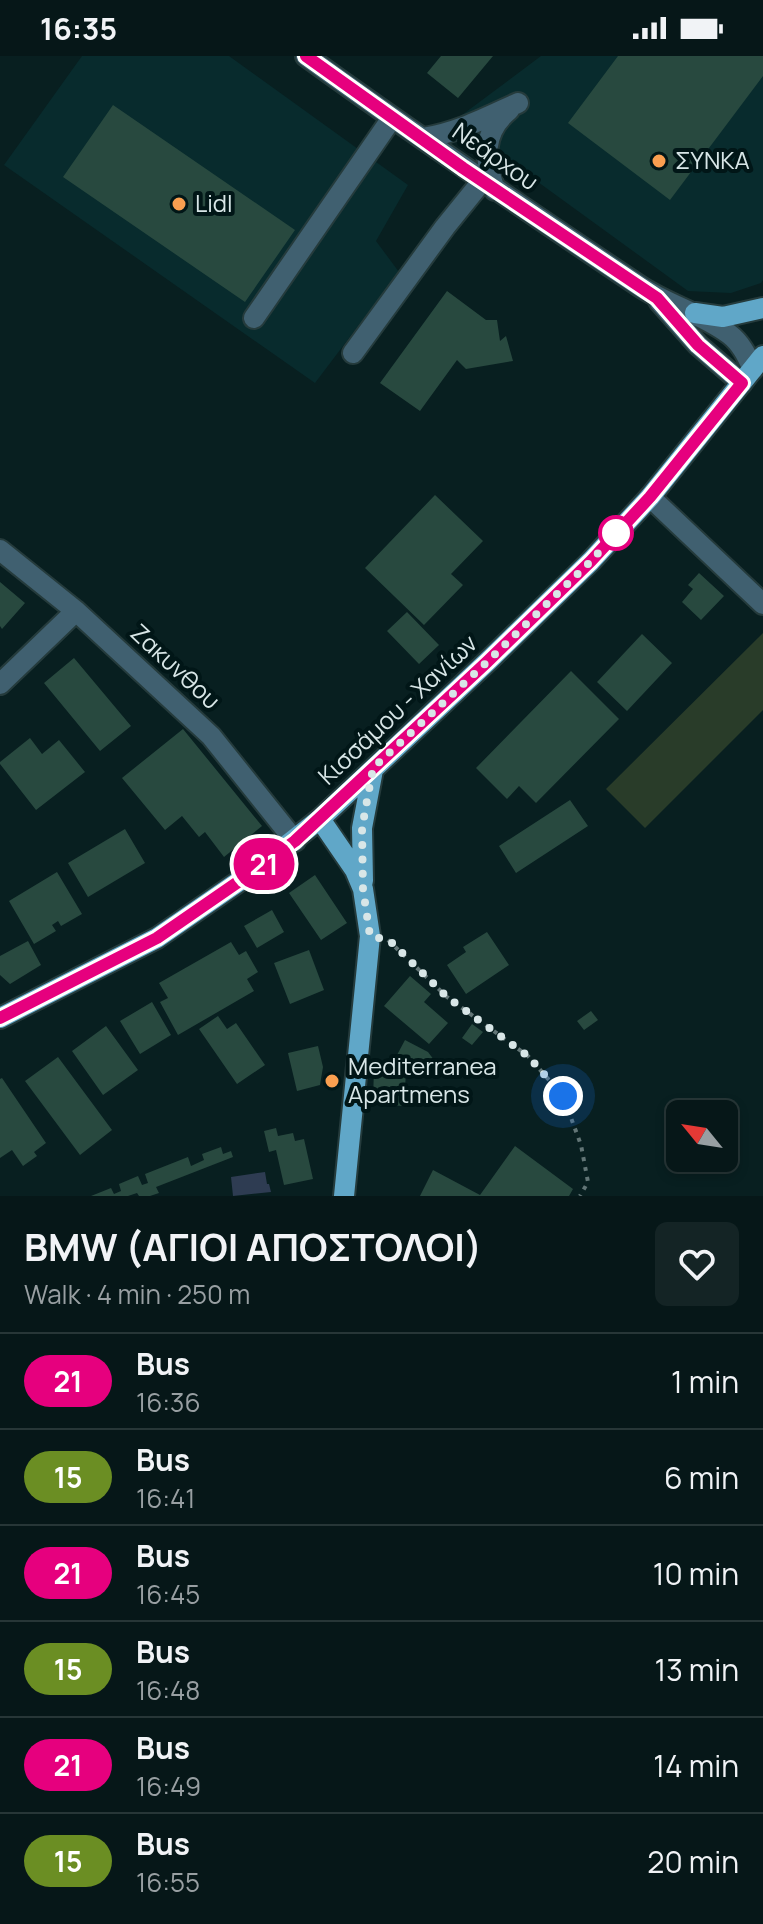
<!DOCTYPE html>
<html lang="en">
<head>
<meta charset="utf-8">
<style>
	:root { --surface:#061718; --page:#142425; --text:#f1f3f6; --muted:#989fa2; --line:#273637 }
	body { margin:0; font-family:Manrope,sans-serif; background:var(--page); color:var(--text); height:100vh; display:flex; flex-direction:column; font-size:30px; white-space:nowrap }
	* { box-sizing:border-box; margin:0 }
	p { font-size:26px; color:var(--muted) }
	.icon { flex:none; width:44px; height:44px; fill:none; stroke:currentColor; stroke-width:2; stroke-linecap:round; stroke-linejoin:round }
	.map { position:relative; height:1140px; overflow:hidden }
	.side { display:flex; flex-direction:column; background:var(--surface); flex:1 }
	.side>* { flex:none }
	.badge { padding:0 16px; border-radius:26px; font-size:28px; line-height:52px }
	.needle { width:52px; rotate:300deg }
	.controls { position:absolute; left:666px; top:1044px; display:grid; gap:16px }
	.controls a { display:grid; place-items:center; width:72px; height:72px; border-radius:12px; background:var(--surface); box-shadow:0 4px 12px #0003,0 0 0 2px var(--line); font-size:40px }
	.you { position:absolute; width:40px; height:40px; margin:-20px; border:6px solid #fff; border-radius:50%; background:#1a73e8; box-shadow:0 0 0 12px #1a73e833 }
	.map>.badge { position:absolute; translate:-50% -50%; box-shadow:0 0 0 4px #fff }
	.round { display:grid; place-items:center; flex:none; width:84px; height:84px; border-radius:12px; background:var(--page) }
	.head { display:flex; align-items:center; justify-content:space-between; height:136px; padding:0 24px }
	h1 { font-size:38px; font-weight:700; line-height:60px }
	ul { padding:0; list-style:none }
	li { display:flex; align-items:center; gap:24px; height:96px; padding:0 24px; border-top:2px solid var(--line) }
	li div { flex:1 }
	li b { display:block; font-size:30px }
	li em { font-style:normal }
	li .badge { min-width:88px; font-weight:700; text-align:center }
	.status { display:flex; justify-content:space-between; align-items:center; height:56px; padding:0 40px; background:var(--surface); direction:ltr }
	.status svg { height:22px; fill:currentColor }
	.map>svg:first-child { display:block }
	.built { fill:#082b2d }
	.green { fill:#293c29 }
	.water { fill:#2e3c52 }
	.building { fill:#28493f }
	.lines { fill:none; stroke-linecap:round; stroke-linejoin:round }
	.minor-casing { stroke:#253b3c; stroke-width:24 }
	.major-casing { stroke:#253b3c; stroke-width:24 }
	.path { stroke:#627576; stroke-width:4; stroke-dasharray:4 6; stroke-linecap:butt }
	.minor { stroke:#406070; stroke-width:20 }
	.major { stroke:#60a7c8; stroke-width:20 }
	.line-casing { stroke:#fff; stroke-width:18 }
	.line { stroke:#e6007e; stroke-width:12 }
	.walk { stroke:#d8e6e7; stroke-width:8; stroke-dasharray:0 14.4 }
	.poi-dot { fill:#fa9f50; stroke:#011617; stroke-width:3 }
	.stop-dot { fill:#fff; stroke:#e6007e; stroke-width:4 }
	.labels { text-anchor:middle; stroke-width:8; stroke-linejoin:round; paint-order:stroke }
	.street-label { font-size:24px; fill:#d8e6e7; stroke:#011617 }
	.poi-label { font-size:24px; fill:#d8e6e7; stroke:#011617; text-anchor:start }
</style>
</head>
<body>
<div class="status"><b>16:35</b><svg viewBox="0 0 49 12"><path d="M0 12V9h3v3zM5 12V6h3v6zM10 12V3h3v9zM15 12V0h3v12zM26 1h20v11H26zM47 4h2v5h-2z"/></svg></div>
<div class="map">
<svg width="763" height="1140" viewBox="0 0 763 1140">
	<rect width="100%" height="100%" fill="#081f20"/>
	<path class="built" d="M82 0H229L408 129 376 185 399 216 315 327 4 109Z
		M541 0H763V224L761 227 731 237 688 235 454 65Z"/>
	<path class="green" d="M763 577V654L645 772 606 733Z"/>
	<path class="water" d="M265 1116 267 1128H269L271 1136 233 1140 231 1121Z"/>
	<path class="building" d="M441 0H493L458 42 427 17Z
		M618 0H763V20L670 144 568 67Z
		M113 49 295 174 245 246 63 121Z
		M447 235 486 264H497L500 285 506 280 513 305 466 313 457 304 420 355 380 327Z
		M435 439 483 485 451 518 463 529 424 569 365 512Z
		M699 517 724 540 701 564 682 546 693 533 688 529Z
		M0 526 25 547 2 573 0 570Z
		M407 556 439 589 419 608 387 575Z
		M642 578 672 607 627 655 597 626Z
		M74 602 131 670 100 695 44 627Z
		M571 615 619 663 536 747 519 730 507 743 476 712Z
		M183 673 262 770 224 801 205 776 199 781 182 760 165 774 122 722Z
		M30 682 42 698 59 684 85 716 36 754 0 708V706Z
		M570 744 588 770 516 817 499 790Z
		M125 773 145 807 88 841 68 807Z
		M57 816 82 858 61 870 58 865 52 869 56 875 34 888 9 845Z
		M315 819 347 867 321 884 289 837Z
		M272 854 284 876 257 892 244 870Z
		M487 876 509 909 466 938 447 909 466 896 463 891Z
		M28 885 41 909 10 928 0 919V900Z
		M231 886 239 899 246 895 258 916 247 923 254 935 178 979 160 946 168 942 159 927Z
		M309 894 324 934 290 948 274 907Z
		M410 920 431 938 424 946 448 967 429 988 384 950Z
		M152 946 171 979 140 998 120 965Z
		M591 955 598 964 584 974 577 965Z
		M218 960 227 973 236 967 265 1009 237 1028 199 973Z
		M472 968 483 976 472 989 462 982Z
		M106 970 138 1014 103 1039 72 995Z
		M405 984 428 996 434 1004 427 1015H406L404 1050 381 1049 382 1043H373L374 1013 389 1014Z
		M318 990 323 1011 320 1029 297 1035 288 997Z
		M58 1001 112 1074 80 1099 25 1025Z
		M2 1022 46 1087 34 1096 37 1100 23 1110 12 1094 0 1102V1023Z
		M276 1072 278 1080 293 1077 295 1085 304 1083 313 1123 284 1129 276 1094 269 1096 264 1075Z
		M515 1090 573 1133 569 1140H420L433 1114 480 1139Z
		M221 1091 223 1098 231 1095 233 1101 156 1131 159 1137 150 1140H139L137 1137 128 1140H91L111 1132 114 1138 121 1135 119 1128 138 1120 142 1129 148 1127 145 1118 188 1101 191 1110 204 1104 202 1098Z"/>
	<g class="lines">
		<defs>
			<path id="minor" d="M306 0C415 79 526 154 638 229 667 249 701 257 729 278 741 287 747 300 753 313
				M423 82C457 77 487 61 518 47
				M495 134C484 104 482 76 509 54
				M659 245 698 289 742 327
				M254 262 392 62
				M353 297 445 171 483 124
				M650 441 763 548
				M0 494 76 555 211 680 295 785
				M0 628 76 555"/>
			<path id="major" d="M695 257 723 261 763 252
				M320 763 355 814 363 833 370 880 344 1140
				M363 825 362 772 373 714
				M0 962 157 882 254 815 320 763 487 606 591 505 650 441 763 300"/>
		</defs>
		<use href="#minor" class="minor-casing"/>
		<use href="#major" class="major-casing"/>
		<path class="path" d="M388 884 447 941 528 1000 563 1040 581 1089 588 1126 580 1140"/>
		<use href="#minor" class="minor"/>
		<use href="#major" class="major"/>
	</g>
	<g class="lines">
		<defs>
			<path id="line" d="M0 962 157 882 254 815 295 785 487 606 591 505 650 441 742 327 698 289 657 242 463 112 306 0"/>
		</defs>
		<use href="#line" class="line-casing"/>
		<use href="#line" class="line"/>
		<path class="walk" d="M563 1040 528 1000 447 941 389 884 370 880 363 833 362 772 373 712 487 606 591 505 616 477"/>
	</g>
	<g class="poi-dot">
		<circle cx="659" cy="105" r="8"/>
		<circle cx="179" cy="148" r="8"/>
		<circle cx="332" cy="1025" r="8"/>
	</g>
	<circle class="stop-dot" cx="616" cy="477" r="16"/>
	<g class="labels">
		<g class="street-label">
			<text transform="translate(495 101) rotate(35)" y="8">Νεάρχου</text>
			<text transform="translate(175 611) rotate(43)" y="8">Ζακυνθου</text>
			<text transform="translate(398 654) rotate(-43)" y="8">Κισσάμου - Χανίων</text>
		</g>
		<g class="poi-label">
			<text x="675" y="113">ΣΥΝΚΑ</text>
			<text x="195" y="156">Lidl</text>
			<text x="348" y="1019">Mediterranea<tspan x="348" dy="28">Apartmens</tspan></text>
		</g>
	</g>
</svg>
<div class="controls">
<a><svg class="needle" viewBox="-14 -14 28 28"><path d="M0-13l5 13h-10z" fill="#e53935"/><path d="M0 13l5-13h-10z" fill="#989fa2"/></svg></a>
</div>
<div class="you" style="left:563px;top:1040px"></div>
<b class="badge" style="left:264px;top:808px;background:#e6007e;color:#fff">21</b>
</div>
<section class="side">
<div class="head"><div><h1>BMW (ΑΓΙΟΙ ΑΠΟΣΤΟΛΟΙ)</h1><p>Walk · 4 min · 250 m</p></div><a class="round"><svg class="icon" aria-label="heart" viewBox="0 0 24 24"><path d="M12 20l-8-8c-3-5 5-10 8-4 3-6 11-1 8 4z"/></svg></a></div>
<ul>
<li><span class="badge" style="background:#e6007e;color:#fff">21</span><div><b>Bus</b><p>16:36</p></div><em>1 min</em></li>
<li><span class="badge" style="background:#6b8e23;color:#fff">15</span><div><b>Bus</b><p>16:41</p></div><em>6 min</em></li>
<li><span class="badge" style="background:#e6007e;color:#fff">21</span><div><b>Bus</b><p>16:45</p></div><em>10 min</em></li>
<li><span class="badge" style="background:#6b8e23;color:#fff">15</span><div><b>Bus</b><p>16:48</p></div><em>13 min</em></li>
<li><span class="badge" style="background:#e6007e;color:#fff">21</span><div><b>Bus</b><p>16:49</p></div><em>14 min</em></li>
<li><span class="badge" style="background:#6b8e23;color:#fff">15</span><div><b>Bus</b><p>16:55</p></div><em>20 min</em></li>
</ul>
</section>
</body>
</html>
